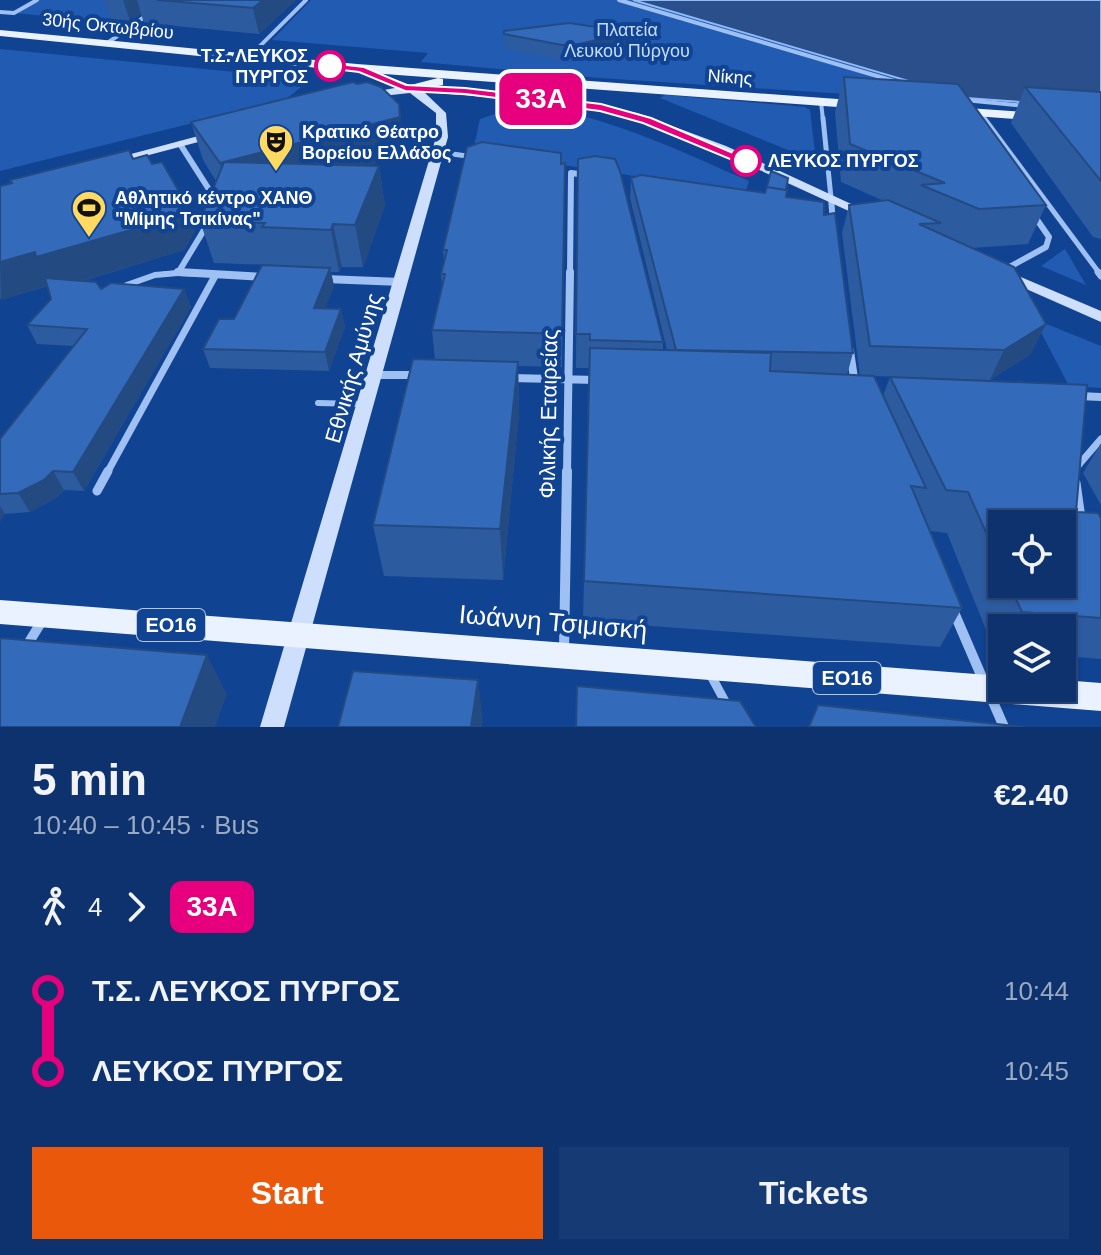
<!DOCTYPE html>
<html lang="en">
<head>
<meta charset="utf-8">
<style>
	:root { --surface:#0d326e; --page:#163a73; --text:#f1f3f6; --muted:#9aaac2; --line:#2d4d81; --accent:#ea580c }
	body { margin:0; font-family:Arial,sans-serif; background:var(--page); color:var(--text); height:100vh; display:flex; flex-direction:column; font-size:30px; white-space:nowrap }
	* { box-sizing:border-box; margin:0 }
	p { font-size:26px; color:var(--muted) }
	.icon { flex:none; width:44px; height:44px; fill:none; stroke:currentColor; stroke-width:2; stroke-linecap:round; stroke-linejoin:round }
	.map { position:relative; height:727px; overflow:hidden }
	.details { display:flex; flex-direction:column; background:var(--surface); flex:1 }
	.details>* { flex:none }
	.badge { padding:0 16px; border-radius:12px; font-size:28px; line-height:52px }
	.tools { position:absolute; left:988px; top:510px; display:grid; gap:16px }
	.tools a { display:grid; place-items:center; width:88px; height:88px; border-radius:0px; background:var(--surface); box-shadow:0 2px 6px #0004,0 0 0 2px var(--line); font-size:40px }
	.map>.badge { position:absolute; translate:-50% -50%; box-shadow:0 0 0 4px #fff }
	.legs { display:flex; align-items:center; gap:12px; height:88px; padding:0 32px; font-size:26px }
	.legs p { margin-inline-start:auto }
	.overview { display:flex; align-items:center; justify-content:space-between; height:136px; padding:0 32px }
	h1 { font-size:44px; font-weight:800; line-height:60px }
	.cta { display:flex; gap:16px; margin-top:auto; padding:16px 32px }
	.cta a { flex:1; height:92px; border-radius:0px; background:var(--accent); color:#fff; font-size:32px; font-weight:800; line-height:92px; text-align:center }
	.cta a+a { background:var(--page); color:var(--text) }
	ul { padding:0 32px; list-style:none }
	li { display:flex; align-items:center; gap:28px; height:80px; font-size:30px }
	li i { display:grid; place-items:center; width:12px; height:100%; margin:0 10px; background:currentColor }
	li i::after { content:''; width:20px; height:20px; margin:-10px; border:6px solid; border-radius:50%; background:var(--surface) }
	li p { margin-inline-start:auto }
	li:first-child i { background:linear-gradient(#0000 50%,currentColor 0) }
	li:last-child i { background:linear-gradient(currentColor 50%,#0000 0) }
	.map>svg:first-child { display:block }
	.green { fill:#225cb2 }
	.water { fill:#2a4f8b; stroke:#8fbaf6; stroke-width:2 }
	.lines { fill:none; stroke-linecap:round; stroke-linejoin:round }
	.service-far1 { stroke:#9ec0f3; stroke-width:5 }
	.service { stroke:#9ec0f3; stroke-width:6 }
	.pedestrian-far3 { stroke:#9ec0f3; stroke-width:4 }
	.pedestrian-far2 { stroke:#9ec0f3; stroke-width:5 }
	.pedestrian-far1 { stroke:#9ec0f3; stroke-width:7 }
	.pedestrian { stroke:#9ec0f3; stroke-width:9 }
	.minor-far2 { stroke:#9ec0f3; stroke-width:6 }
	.minor-far1 { stroke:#9ec0f3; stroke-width:8 }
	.minor { stroke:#9ec0f3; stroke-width:10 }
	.secondary { fill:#cddffd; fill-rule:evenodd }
	.primary { fill:#eaf1ff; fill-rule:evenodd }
	.wall { fill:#2d5ba0; fill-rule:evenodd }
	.shaded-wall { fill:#244a82 }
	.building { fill:#346aba; stroke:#244a82; stroke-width:2 }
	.line-1 { fill:#e6007e; stroke:#fff; stroke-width:2 }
	.stop-1-dot { fill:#fff; stroke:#e6007e; stroke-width:4 }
	.labels { text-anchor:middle; stroke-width:8; stroke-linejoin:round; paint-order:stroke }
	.far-street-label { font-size:18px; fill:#fff; stroke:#114393 }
	.far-park-label { font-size:18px; fill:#c5dcfd; stroke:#114393 }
	.far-stop-label { font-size:18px; font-weight:bold; fill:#fff; stroke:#114393; text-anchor:end }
	.far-poi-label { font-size:18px; font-weight:bold; fill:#fff; stroke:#114393; text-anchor:start }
	.shield { fill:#114393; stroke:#b8c7df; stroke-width:2 }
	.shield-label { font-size:20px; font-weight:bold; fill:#fff }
	.street-label { font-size:22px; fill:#fff; stroke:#114393 }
	.near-street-label { font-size:26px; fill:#fff; stroke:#114393 }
</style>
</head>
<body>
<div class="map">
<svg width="1101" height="727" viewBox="0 0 1101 727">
	<rect width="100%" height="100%" fill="#114393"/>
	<path class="green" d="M37 0H154L121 23 14 13Z
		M311 0H633L938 91V100L600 78 421 62 428 53 272 40Z
		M0 49 297 78 301 87 285 100 0 171Z
		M665 95 805 107 810 110 815 153 807 156 793 152 660 98Z
		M522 105C603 113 675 149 749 181L745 193 473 151 480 119Z
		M1065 249 1086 285 1041 266Z
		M1034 319 1101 346V388L1069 386Z"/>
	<path class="water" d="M633 0H1101V108L966 98Z"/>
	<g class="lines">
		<path class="service-far1" d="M164 274 178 273"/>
		<path class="service" d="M124 286 155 275 178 273
			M318 403 361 404"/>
		<path class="pedestrian-far3" d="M619 0 894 81
			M0 12 14 13 37 0
			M106 44 150 13
			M248 58 306 0
			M964 100 1027 106
			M821 102 823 120
			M980 113 985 120"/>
		<path class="pedestrian-far2" d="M823 118 831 198
			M984 118 1100 274
			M438 152 474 157"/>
		<path class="pedestrian-far1" d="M1098 272 1101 276
			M1076 468 1101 439
			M107 473 215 276"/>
		<path class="pedestrian" d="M1076 483 1081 518
			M97 491 108 471
			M709 672 728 707"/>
		<path class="minor-far2" d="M180 144 217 202
			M831 198 833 223
			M1004 270 1046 247 1049 237 1033 214
			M205 274 178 273 207 225
			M570 274 571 173 587 175"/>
		<path class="minor-far1" d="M178 272 264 277
			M325 279 401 282
			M850 351 855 385
			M375 375H417
			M511 378 597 380
			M1078 396 1101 397
			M567 473 570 272"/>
		<path class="minor" d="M953 610 984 682
			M26 647 42 621
			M564 651 567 471
			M990 695 1004 727"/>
		<path class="secondary" d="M357 65 413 86 461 88 546 96 637 113 726 146 875 215 874 218H864L718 151 629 117 546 102 424 92 446 113 448 137 284 727H260L436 137V113L410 93 363 98V94L400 87 353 70V66Z
			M217 131 221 132V136L111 165 105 161Z
			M1004 270 1101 311V322L999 277 997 274Z"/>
		<path class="primary" d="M0 30 357 64 865 101 872 105 865 109 357 72 0 36Z
			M438 78 443 79V85L405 92 399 88Z
			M953 107 1041 113 1048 117 1041 121 948 114V108Z
			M0 600 1002 676V688H1062V680L1101 683V711L0 624Z"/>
	</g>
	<path class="wall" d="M104 0H296L259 34 144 23 141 14 130 21 111 19Z
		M504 31 630 47 578 59 561 60 505 48Z
		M844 77 1046 205 1028 244 972 248 1031 354 990 380 874 376 883 396 890 377 1076 512 1101 518V659L1062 656V628H1002V652H995L947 533 930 531 962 608 940 647 583 621 589 368H576L577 191 663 342V350H667L630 198 631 178 786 197 824 215 853 353 847 375 860 376 842 233 849 205 884 201 841 182 835 112ZM1002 524 1062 584H1002Z
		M1025 87 1101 92V239L1093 237 1011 123Z
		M191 122 404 142V156L369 165 379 166 385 206 363 267H342L339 272H331L334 286 325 308 341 309 345 327 329 371 210 368 203 349 234 319 273 265 214 263 200 221 216 181 203 160Z
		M565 163 562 367 518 366 519 413 503 580 384 576 373 525 435 360 432 330 442 285 441 274 444 262 443 250 561 164Z
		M0 186 195 231 184 250 83 281 101 289H184L191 307 84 491 64 490 55 499 30 512 5 514 0 521V439L74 346 37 344 27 325 51 299 48 286 1 300 0 298Z
		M1101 443V505L1083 473Z"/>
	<path class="shaded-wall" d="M123 0H137L141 14 130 21Z
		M263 0H296L259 34 253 8Z
		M631 32 630 47 578 59 579 44Z
		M399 104 404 156 231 203 220 163Z
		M379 166 385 206 363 267 355 225Z
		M184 200 195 231 184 250 52 290 50 285 1 300 0 262Z
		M333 224 342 267 339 272 331 230Z
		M330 268 334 286 318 326 314 308Z
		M184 289 191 307 84 491 73 472Z
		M341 309 345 327 329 371 325 352Z
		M1046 324 1031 354 990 380 1004 350Z
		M518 362 519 413 503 580 500 529Z
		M53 471 64 490 55 499 30 512 18 493Z
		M0 506 5 514 0 521Z
		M207 655 227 694 215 727H180Z
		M478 680 483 720 482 727H471Z"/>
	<path class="building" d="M157 0H263L253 8Z
		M569 23 631 32 579 44 562 45 504 34V31Z
		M844 77 958 84 1046 205 979 209 921 185 945 183 850 144Z
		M353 82 357 84 367 82 381 87 399 104 400 117 220 163 191 122Z
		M1025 87 1101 92V181Z
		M482 142 561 153V164L565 163 562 334 432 330 445 274H441L447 250H443L467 147Z
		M129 150 133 159 147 155 152 164 162 162 184 200 173 218 36 257 35 252 0 262V186L12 183 10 180Z
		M595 156 615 159 620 171 663 342 590 340V334H576L578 159Z
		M224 162 379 166 355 225 333 224 331 230 262 227 265 223 200 221Z
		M771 171 788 178 786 190 767 187Z
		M641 175 765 193 767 187 787 190 786 197 824 202V215L835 213 853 353 676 350 631 178Z
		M888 200 941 223 919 224 1014 267 1046 324 1004 350 870 346 849 205Z
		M262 265 330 268 314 308 341 309 325 352 203 349 219 319H234Z
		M45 278 96 282 101 289 111 283 184 289 73 472 53 471 44 480 18 493 0 494V439L87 329 27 325 51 299Z
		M590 348 771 353 770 371 874 376 926 488 911 486 962 608 584 581Z
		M413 359 518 362 500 529 373 525Z
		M890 377 1087 385 1076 512 1098 513 1101 518V618L1022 612 1009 584H1062V524H1002V568L968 492 946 490Z
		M0 638 207 655 180 727H0Z
		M353 671 478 680 471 727H338Z
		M577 686 740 701 756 727H576Z
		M818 705 1024 727H809Z"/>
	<path class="line-1" d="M330 63 364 67 406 85 465 88 601 104 651 118 752 161 742 164 643 123 600 111 465 94 405 91 359 72 326 68Z"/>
	<defs>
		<symbol id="theatre-pin" viewBox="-11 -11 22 30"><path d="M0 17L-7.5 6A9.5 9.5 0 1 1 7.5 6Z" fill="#ffd960" stroke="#114393"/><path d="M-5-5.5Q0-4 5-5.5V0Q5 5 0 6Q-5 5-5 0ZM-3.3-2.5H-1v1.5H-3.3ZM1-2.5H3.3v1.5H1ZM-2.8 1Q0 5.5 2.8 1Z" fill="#111"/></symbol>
		<symbol id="stadium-pin" viewBox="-11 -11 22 30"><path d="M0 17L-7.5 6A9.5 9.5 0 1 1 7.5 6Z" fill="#ffd960" stroke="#114393"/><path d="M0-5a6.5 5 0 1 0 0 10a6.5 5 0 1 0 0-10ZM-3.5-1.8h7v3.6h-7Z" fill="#111"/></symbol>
	</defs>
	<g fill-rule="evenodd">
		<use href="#theatre-pin" x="256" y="122" width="40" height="54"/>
		<use href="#stadium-pin" x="69" y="188" width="40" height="54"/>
	</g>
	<g class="stop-1-dot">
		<circle cx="330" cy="66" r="14"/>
		<circle cx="746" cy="161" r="14"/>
	</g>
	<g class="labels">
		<g class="far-street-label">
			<text transform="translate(108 26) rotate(6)" y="6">30ής Οκτωβρίου</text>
			<text transform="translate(730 77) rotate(4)" y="6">Νίκης</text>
		</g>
		<g class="far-park-label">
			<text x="627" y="36">Πλατεία<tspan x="627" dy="21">Λευκού Πύργου</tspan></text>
		</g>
		<g class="far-stop-label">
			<text x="308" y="62">Τ.Σ. ΛΕΥΚΟΣ<tspan x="308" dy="21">ΠΥΡΓΟΣ</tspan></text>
			<text x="768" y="167" text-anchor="start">ΛΕΥΚΟΣ ΠΥΡΓΟΣ</text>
		</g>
		<g class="far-poi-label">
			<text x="302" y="138">Κρατικό Θέατρο<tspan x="302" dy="21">Βορείου Ελλάδος</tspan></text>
			<text x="115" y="204">Αθλητικό κέντρο ΧΑΝΘ<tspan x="115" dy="21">"Μίμης Τσικίνας"</tspan></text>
		</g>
		<g class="shield">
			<rect x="137" y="609" width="68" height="32" rx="6"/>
			<rect x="813" y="662" width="68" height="32" rx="6"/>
		</g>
		<g class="shield-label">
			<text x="171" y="632">ΕΟ16</text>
			<text x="847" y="685">ΕΟ16</text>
		</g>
		<g class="street-label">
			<text transform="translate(353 368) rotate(-74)" y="8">Εθνικής Αμύνης</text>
			<text transform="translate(548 414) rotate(-89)" y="8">Φιλικής Εταιρείας</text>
		</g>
		<g class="near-street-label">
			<text transform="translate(553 622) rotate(5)" y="9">Ιωάννη Τσιμισκή</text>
		</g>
	</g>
</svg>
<div class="tools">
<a><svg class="icon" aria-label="locate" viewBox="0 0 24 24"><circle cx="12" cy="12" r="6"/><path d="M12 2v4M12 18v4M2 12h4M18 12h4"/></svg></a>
<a><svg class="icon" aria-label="layers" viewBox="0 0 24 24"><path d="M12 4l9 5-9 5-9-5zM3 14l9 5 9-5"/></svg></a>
</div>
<b class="badge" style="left:541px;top:99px;background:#e6007e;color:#fff">33A</b>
</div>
<section class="details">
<div class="overview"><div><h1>5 min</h1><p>10:40 – 10:45 · Bus</p></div><b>€2.40</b></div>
<div class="legs"><svg class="icon" aria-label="walk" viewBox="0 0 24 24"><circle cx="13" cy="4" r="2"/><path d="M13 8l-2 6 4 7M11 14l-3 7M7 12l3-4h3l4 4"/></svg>4<svg class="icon" aria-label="forward" viewBox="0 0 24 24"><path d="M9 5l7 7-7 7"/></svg><b class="badge" style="background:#e6007e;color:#fff">33A</b></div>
<ul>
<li><i style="color:#e6007e"></i><b>Τ.Σ. ΛΕΥΚΟΣ ΠΥΡΓΟΣ</b><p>10:44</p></li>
<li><i style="color:#e6007e"></i><b>ΛΕΥΚΟΣ ΠΥΡΓΟΣ</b><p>10:45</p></li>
</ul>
<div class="cta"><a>Start</a><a>Tickets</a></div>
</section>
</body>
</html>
